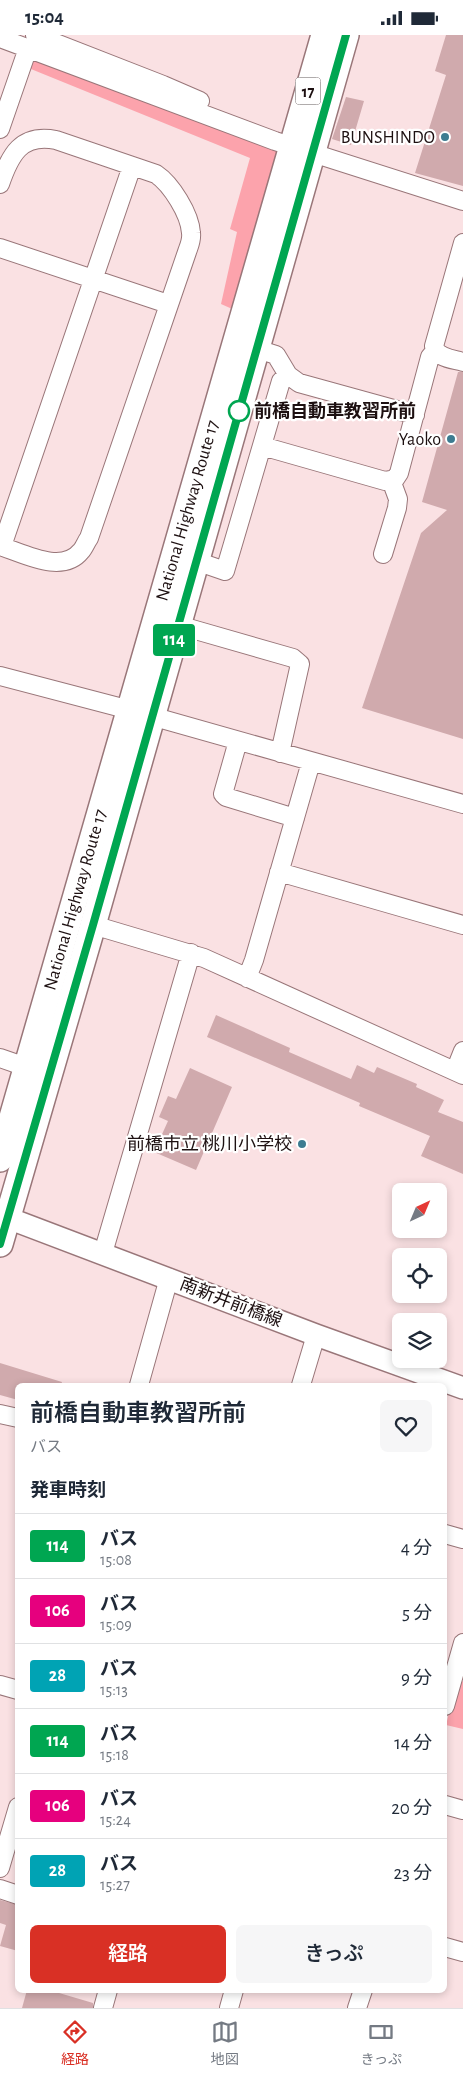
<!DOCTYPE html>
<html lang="ja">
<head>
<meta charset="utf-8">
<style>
	:root { --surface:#fff; --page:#f6f6f7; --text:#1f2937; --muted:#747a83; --line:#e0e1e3; --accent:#d93025 }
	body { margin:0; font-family:"Alegreya Sans","Noto Sans JP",sans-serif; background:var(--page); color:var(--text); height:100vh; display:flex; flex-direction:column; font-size:19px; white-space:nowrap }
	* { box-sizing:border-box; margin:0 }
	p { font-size:16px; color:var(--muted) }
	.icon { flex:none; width:28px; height:28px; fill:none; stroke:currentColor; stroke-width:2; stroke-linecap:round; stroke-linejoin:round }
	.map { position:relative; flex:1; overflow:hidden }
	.panel { position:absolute; left:15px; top:1348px; width:432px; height:610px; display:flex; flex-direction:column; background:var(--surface); border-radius:8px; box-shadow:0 2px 8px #0003 }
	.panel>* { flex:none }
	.badge { padding:0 10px; border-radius:4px; font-size:18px; line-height:32px }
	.needle { width:32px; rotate:44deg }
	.buttons { position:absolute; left:392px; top:1148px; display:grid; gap:10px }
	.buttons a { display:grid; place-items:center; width:55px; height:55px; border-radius:8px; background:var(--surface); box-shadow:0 2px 8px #0003; font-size:25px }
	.map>.badge { position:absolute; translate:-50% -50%; box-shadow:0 0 0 2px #fff }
	h2 { padding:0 15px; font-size:19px; line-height:45px }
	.round { display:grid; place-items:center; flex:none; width:52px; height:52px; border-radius:8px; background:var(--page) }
	.overview { display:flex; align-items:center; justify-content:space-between; height:85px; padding:0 15px }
	h1 { font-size:24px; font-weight:600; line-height:38px }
	.button { display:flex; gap:10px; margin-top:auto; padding:10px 15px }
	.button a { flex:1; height:58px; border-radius:8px; background:var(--accent); color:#fff; font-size:20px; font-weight:600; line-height:58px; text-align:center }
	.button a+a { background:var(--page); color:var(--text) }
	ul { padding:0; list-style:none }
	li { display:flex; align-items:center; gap:15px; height:65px; padding:0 15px; border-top:1px solid var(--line) }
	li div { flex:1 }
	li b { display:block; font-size:19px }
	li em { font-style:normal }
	li .badge { min-width:55px; font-weight:700; text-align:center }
	.status { display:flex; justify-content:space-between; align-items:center; height:35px; padding:0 25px; background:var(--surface); direction:ltr }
	.status svg { height:14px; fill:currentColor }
	.tab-bar { display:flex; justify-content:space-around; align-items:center; height:70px; border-top:1px solid var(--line); background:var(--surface); font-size:14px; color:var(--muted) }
	.tab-bar a { display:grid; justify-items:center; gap:2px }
	.tab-bar .on { color:var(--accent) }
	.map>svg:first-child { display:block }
	.green { fill:#fca3ac }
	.building { fill:#d0aaad }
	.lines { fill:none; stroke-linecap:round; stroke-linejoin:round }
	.minor-casing { stroke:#997679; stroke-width:20 }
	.major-casing { stroke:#997679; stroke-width:24 }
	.highway-casing { stroke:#997679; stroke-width:28 }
	.minor { stroke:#fff; stroke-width:18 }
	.major { stroke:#fff; stroke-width:21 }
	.highway { stroke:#fff; stroke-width:25 }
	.line-casing { stroke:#fff; stroke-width:11 }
	.line { stroke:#00a651; stroke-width:8 }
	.poi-dot { fill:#3d7c91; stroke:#fff; stroke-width:2 }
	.stop-dot { fill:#fff; stroke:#00a651; stroke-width:2.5 }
	.labels { text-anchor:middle; stroke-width:4.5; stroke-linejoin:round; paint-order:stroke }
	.shield { fill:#fff; stroke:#615858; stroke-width:1 }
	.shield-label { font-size:16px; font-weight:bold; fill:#1d1011 }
	.poi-label { font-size:18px; fill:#1d1011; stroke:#fff; text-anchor:end }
	.stop-label { font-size:18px; font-weight:bold; fill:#1d1011; stroke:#fff; text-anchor:start }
	.street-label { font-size:18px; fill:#1d1011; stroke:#fff }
</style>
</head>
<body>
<div class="status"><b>15:04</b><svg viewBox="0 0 49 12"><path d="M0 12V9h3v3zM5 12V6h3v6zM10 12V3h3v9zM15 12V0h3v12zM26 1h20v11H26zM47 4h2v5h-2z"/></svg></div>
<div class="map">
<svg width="463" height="1973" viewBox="0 0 463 1973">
	<rect width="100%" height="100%" fill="#fae1e3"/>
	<path class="green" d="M38 25 286 116 239 277 221 269 237 197 230 194 250 123 26 32 29 26Z
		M463 1646V1694L446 1690 456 1650Z"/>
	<path class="building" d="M446 0H463V151L415 138 446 40 435 36Z
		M346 62 364 66 351 110 332 104Z
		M458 337H463V704L362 673 421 498 447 475 422 467Z
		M216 980 290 1013 289 1017 351 1044 357 1030 374 1038 377 1032 417 1049 416 1052 444 1065 438 1077 463 1087V1139L421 1121 430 1101 359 1071 360 1068 207 1002Z
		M190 1033 232 1052 196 1135 154 1117 168 1086 159 1082 168 1061 176 1064Z
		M0 1328 62 1347 61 1350H18V1365L0 1360Z
		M0 1865 18 1870V1916L0 1911 6 1890 0 1888Z
		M27 1955H49L93 1968V1973H22Z"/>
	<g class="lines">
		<defs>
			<path id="minor" d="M35 0 163 50 200 66
				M0 3 275 106 463 166
				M0 94 28 13
				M0 149C10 120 21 98 56 105L156 139C171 149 190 179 191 198 192 205 189 211 187 217L89 503C86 507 84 513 81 516 62 540 23 518 0 511
				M463 208 434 311C436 323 453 324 463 327
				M0 213 168 269
				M257 314 276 320 288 340 299 348 415 380
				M262 411 385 446 395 444 399 438 430 322 435 316
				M2 511 132 131
				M383 519 397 473 398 464 391 445
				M196 526 225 536 281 346 288 340
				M178 590 293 623 300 629 280 718
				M0 641 130 675 463 769
				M238 706 223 759 226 762 295 783
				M279 837 463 890
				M93 890 204 923 463 1040
				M247 943 254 925 311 727
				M0 1023 26 1032
				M455 1036 463 1016
				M103 1218 191 918
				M139 1350 169 1243
				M301 1350 316 1300
				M0 1379 18 1383
				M445 1499 463 1504
				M0 1650 18 1655
				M445 1671 463 1608
				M445 1770 463 1775
				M0 1833 18 1772
				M0 1854 18 1860
				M445 1912 463 1917
				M103 1973 108 1955
				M229 1973 234 1955
				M357 1973 363 1955"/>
			<path id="major" d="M0 1180 316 1300 463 1353"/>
			<g id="highway">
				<path id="s1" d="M0 1124 324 0"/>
				<path d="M0 1209 93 890 346 0"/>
			</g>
		</defs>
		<use href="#minor" class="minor-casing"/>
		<use href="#major" class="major-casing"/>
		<use href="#highway" class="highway-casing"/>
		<use href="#minor" class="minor"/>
		<use href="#major" class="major"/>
		<use href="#highway" class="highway"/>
	</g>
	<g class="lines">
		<defs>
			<path id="line" d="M0 1209 93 890 346 0"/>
		</defs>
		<use href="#line" class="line-casing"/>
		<use href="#line" class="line"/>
	</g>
	<g class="poi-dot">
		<circle cx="445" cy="102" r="5"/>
		<circle cx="451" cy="404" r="5"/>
		<circle cx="302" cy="1109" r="5"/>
	</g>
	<circle class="stop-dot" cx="239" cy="376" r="10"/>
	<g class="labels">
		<rect class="shield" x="295.5" y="42.5" width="25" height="27" rx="4"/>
		<g class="shield-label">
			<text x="308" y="62">17</text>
		</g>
		<g class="poi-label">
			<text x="435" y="108">BUNSHINDO</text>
			<text x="441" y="410">Yaoko</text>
			<text x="292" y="1115">前橋市立 桃川小学校</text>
		</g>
		<g class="stop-label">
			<text x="254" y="382">前橋自動車教習所前</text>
		</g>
		<g class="street-label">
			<text dy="6" stroke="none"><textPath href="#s1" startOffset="675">National Highway Route 17</textPath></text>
			<text dy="6" stroke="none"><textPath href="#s1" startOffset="270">National Highway Route 17</textPath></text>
			<text transform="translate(231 1267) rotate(21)" y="6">南新井前橋線</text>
		</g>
	</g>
</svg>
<div class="buttons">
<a><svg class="needle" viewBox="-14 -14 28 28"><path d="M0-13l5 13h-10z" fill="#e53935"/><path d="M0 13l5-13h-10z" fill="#747a83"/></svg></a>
<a><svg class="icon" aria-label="locate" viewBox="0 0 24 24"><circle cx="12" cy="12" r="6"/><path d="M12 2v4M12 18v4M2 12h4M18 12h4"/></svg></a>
<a><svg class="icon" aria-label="layers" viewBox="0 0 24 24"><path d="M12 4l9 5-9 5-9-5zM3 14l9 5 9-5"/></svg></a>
</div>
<b class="badge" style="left:174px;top:605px;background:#00a651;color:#fff">114</b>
<section class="panel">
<div class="overview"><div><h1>前橋自動車教習所前</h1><p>バス</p></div><a class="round"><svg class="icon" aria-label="heart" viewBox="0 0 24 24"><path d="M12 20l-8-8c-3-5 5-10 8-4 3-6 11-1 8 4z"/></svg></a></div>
<h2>発車時刻</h2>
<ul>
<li><span class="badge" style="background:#00a651;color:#fff">114</span><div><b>バス</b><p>15:08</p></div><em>4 分</em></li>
<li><span class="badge" style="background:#e6007e;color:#fff">106</span><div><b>バス</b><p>15:09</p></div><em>5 分</em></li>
<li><span class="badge" style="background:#00a3b4;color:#fff">28</span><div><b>バス</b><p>15:13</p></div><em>9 分</em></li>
<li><span class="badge" style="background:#00a651;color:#fff">114</span><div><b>バス</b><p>15:18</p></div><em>14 分</em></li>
<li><span class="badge" style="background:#e6007e;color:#fff">106</span><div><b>バス</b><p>15:24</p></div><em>20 分</em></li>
<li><span class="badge" style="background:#00a3b4;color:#fff">28</span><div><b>バス</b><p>15:27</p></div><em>23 分</em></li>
</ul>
<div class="button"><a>経路</a><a>きっぷ</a></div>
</section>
</div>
<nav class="tab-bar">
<a class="on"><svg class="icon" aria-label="directions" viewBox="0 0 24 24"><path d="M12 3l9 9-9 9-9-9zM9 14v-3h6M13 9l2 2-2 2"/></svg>経路</a>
<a><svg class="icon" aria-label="map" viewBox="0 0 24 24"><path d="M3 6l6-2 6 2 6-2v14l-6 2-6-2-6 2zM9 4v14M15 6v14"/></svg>地図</a>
<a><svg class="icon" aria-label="tickets" viewBox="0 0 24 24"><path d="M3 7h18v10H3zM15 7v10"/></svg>きっぷ</a>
</nav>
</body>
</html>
